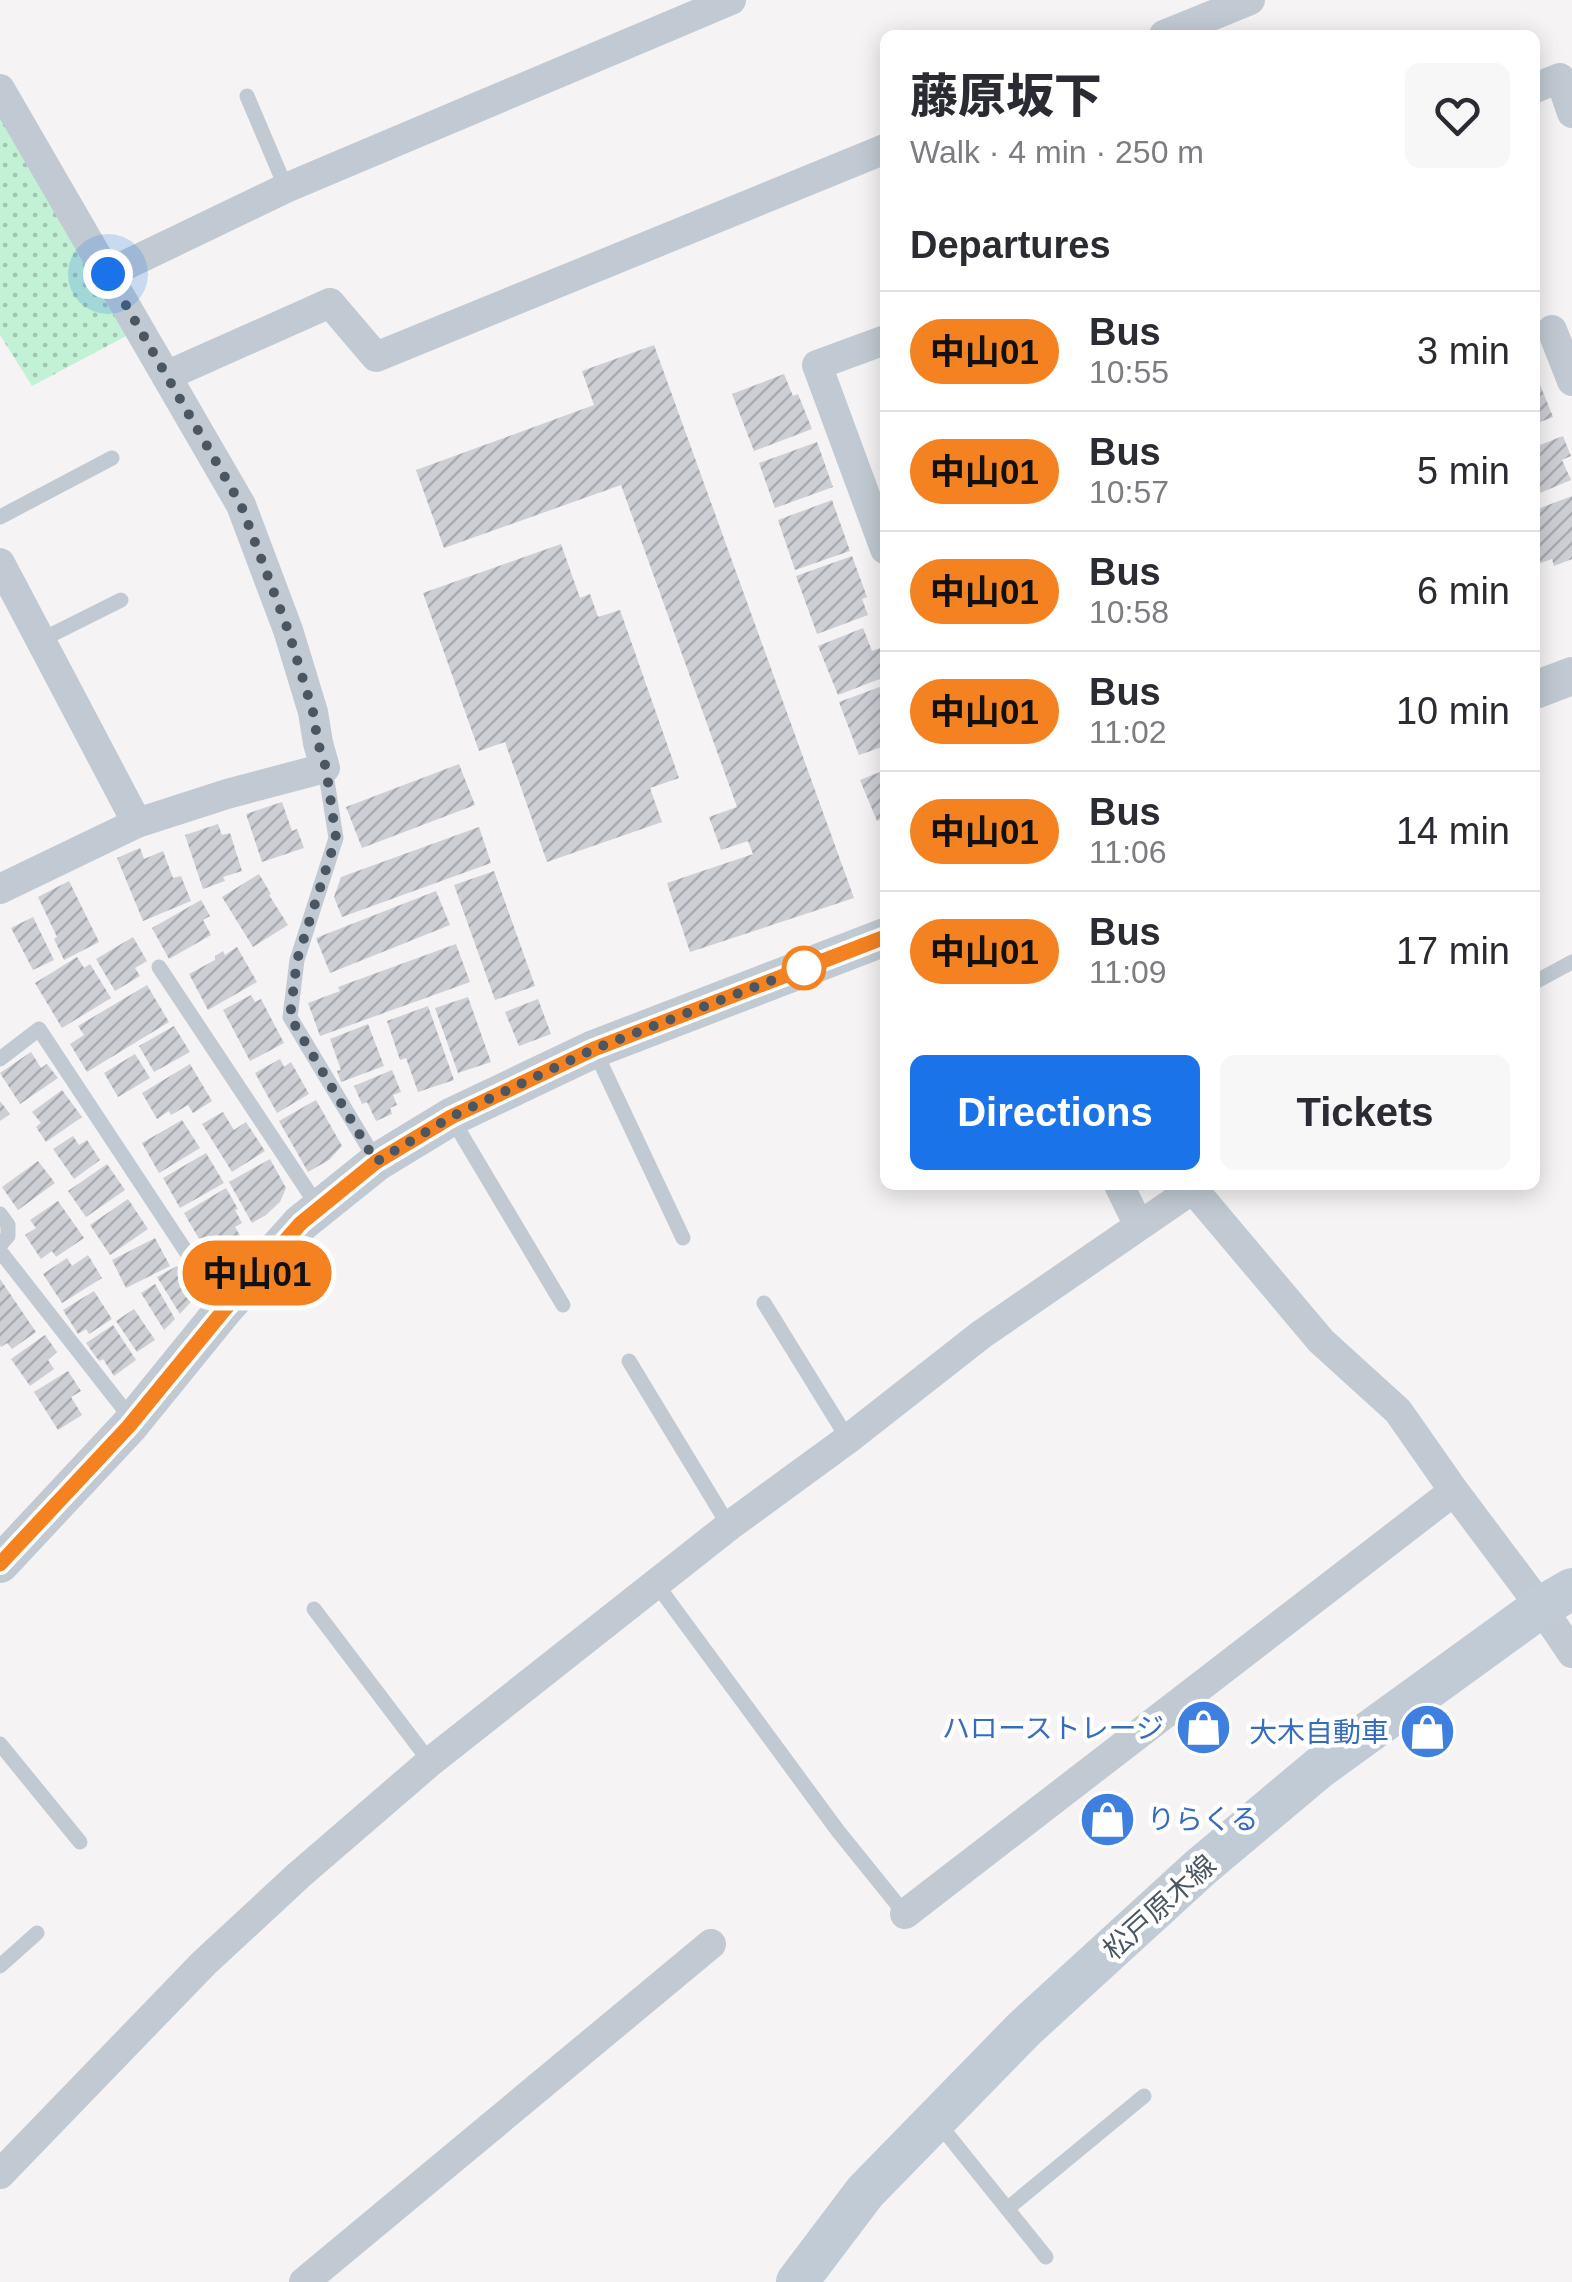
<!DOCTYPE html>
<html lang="en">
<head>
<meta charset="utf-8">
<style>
	:root { --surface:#fff; --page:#f7f7f7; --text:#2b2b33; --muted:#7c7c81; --line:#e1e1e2; --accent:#1a73e8 }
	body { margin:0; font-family:Helvetica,"Noto Sans JP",sans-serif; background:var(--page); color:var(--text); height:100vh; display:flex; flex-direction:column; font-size:38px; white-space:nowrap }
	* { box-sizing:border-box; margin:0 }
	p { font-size:32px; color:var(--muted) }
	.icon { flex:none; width:55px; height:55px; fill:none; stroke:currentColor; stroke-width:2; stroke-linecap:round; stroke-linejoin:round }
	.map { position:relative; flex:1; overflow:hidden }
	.sheet { position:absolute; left:880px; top:30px; width:660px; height:1160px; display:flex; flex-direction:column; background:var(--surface); border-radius:15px; box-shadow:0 5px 25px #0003 }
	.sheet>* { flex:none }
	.badge { padding:0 20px; border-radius:32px; font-size:35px; line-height:65px }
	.you { position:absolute; width:50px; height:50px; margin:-25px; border:8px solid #fff; border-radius:50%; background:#1a73e8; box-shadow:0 0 0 15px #1a73e833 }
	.map>.badge { position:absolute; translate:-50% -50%; box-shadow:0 0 0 5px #fff }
	h2 { padding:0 30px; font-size:38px; line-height:90px }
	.round { display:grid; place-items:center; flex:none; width:105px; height:105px; border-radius:15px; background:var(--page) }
	.head { display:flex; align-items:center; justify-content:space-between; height:170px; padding:0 30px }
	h1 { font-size:48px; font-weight:800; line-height:75px }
	.primary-button { display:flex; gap:20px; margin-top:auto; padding:20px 30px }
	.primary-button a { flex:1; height:115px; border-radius:15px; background:var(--accent); color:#fff; font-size:40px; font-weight:800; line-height:115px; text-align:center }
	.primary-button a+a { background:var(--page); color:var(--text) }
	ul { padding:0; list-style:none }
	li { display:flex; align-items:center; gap:30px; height:120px; padding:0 30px; border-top:2px solid var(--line) }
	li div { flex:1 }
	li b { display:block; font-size:38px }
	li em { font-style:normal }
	li .badge { min-width:110px; font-weight:700; text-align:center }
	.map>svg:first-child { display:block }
	.park { fill:url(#park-dots) }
	.building { fill:url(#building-hatch) }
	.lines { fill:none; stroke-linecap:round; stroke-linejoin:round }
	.service { stroke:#c1cad2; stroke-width:15 }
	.minor { stroke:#c1cad2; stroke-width:30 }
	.tertiary { stroke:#c1cad2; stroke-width:38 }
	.secondary { stroke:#c1cbd6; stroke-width:42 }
	.line-casing { stroke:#fff; stroke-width:22 }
	.line { stroke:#f58220; stroke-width:15 }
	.walk { stroke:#4a5661; stroke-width:10; stroke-dasharray:0 18 }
	.stop-dot { fill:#fff; stroke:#f58220; stroke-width:5 }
	.labels { text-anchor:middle; stroke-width:9; stroke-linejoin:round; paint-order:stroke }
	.shop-label { font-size:28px; fill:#366cbe; stroke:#fff; text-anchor:end }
	.street-label { font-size:28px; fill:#4a5661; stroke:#fff }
</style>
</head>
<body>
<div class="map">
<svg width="1572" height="2282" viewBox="0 0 1572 2282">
	<defs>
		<pattern id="park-dots" width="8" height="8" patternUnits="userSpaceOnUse" patternTransform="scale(2.5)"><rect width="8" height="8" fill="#c3f1d5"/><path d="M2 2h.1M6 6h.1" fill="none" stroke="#a0c6b0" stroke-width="1.8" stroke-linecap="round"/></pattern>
		<pattern id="building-hatch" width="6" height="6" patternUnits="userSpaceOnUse" patternTransform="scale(2.5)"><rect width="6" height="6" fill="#cdcfd5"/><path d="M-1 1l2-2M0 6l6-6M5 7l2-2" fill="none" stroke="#a8abb0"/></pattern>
	</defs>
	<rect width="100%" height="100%" fill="#f5f3f3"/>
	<path class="park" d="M0 116 130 334 32 386 0 335Z"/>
	<path class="building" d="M654 345 854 898 690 952 667 883 753 854 748 841 721 850 709 817 737 807 621 485 444 548 416 470 594 405 582 371Z
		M1535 372 1553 417 1535 424Z
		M784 374 793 396 798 394 812 429 754 451 732 394Z
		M1563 436 1571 456 1562 460 1571 480 1535 495V447Z
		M817 442 833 487 775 508 759 463Z
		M1572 496V559L1554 566 1552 559 1535 565V510Z
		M832 500 850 551 795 570 778 520Z
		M561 544 580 598 590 594 598 617 620 610 679 778 650 788 662 822 547 862 505 742 479 751 423 593Z
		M852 556 867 597 862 599 868 615 817 634 796 576Z
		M863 628 872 651 885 646V677L838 695 818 646Z
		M885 685V746L859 755 839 702Z
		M459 764 475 805 362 848 346 807Z
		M885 770V817L877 821 860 780Z
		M282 802 292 831 297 829 304 848 262 862 246 814Z
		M218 824 222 835 230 833 242 871 223 877 225 881 203 889 185 835Z
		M479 827 491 863 342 917 334 897 341 877Z
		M140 848 144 859 163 851 173 878 181 876 191 901 143 921 117 858Z
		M494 871 535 986 495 1000 454 885Z
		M259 874 271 894 269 895 288 925 253 947 222 897Z
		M69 881 99 942 64 960 54 939 57 937 38 897Z
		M436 891 450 925 330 973 316 938Z
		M201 900 210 916 203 920 211 935 169 959 152 928Z
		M33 917 54 960 33 970 11 928Z
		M133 937 147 961 135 968 140 976 115 991 96 959Z
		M456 944 470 982 320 1036 308 1003 340 991 338 987Z
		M237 947 257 982 208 1010 189 974 215 960V956L223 951 225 955Z
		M77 957 84 968 90 964 111 998 62 1028 35 983Z
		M147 985 169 1022 87 1072 70 1044 84 1035 78 1026Z
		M251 995 255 1002 261 999 284 1043 250 1061 223 1010Z
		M468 997 491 1062 458 1073 435 1008Z
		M538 999 551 1034 519 1046 505 1012Z
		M428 1006 454 1080 418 1092 406 1058 400 1060 387 1021Z
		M368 1024 384 1066 341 1082 337 1071 341 1070 330 1039Z
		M174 1026 190 1052 154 1072 139 1046Z
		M31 1052 41 1068 47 1064 58 1078 20 1104 0 1073Z
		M135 1054 150 1078 118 1097 104 1073Z
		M280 1059 284 1067 291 1062 309 1094 277 1113 255 1073Z
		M190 1064 212 1101 193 1113 188 1105 171 1115 169 1111 157 1119 142 1093Z
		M392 1070 401 1092 393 1095 397 1105 390 1108 392 1114 376 1121 367 1102 362 1104 354 1086Z
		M62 1090 82 1117 46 1142 36 1127 41 1123 32 1112Z
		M316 1100 342 1146 329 1160 308 1172 279 1121Z
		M0 1101 10 1114 0 1121Z
		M223 1112 234 1130 246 1122 265 1151 232 1172 202 1124Z
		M182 1120 200 1148 159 1173 142 1143Z
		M73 1136 79 1145 87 1140 100 1160 74 1179 53 1149Z
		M206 1153 224 1183 180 1208 163 1178Z
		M270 1159 286 1188 280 1202 266 1215 252 1223 229 1182Z
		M38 1161 55 1183 18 1210 2 1187Z
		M107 1164 125 1190 86 1217 68 1191Z
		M226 1188 238 1209 235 1210 242 1223 235 1227 241 1237 209 1256 184 1213Z
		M128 1199 148 1229 110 1255 90 1225Z
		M58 1201 84 1238 56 1257 52 1251 41 1259 25 1235 36 1228 30 1220Z
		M155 1238 170 1266 126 1288 112 1260Z
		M88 1255 102 1278 62 1303 43 1274 67 1258 72 1266Z
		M177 1266 197 1295 180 1314 157 1277Z
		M0 1279 36 1332 12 1349 7 1343 1 1347 0 1345Z
		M155 1284 175 1319 164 1330 141 1293Z
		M94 1291 112 1319 89 1334 86 1329 78 1334 63 1310Z
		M134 1309 155 1340 137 1352 116 1321Z
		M113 1325 136 1360 114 1376 103 1359 99 1361 86 1343Z
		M45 1335 57 1352 48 1360 54 1369 30 1386 11 1359Z
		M68 1371 81 1391 71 1397 82 1415 58 1430 34 1392Z"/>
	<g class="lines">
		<path class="service" d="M247 96 286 188
			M0 517 112 458
			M41 640 121 600
			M325 768 336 838 297 960 290 1017 377 1162
			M159 967 319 1208
			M1535 982 1572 962
			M594 1049 683 1238
			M0 1059 39 1029 224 1309
			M451 1117 563 1305
			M0 1214 8 1225V1236L0 1245
			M0 1251 133 1421
			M764 1303 848 1439
			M629 1361 729 1526
			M657 1585 838 1831 905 1914
			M314 1609 430 1762
			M0 1744 80 1842
			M0 1966 37 1933
			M939 2124 1046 2257
			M1007 2209 1144 2096"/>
		<path class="minor" d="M1164 35 1250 0
			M1535 88 1560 78 1572 113
			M0 89 241 505 288 630 313 712 318 743 325 768 227 794 137 823 0 889
			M107 274 286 188 731 0
			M1552 330 1572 381
			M885 340 817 365 885 549
			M166 376 330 303 376 357 885 149
			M0 563 137 823
			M1119 1185 1139 1226 1193 1189 1321 1341 1398 1411 1454 1491 1541 1607 1572 1653
			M905 1914 1454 1491
			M0 2174 204 1963 299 1875 430 1762 729 1526 848 1439 982 1334 1139 1226
			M304 2282 711 1944"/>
		<path class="tertiary" d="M1535 690 1572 676
			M0 1564 129 1426 224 1309 301 1223 377 1162 451 1117 594 1049 885 937"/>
		<path class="secondary" d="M797 2282 865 2192 1024 2029 1201 1867 1319 1768 1541 1607 1572 1589"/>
	</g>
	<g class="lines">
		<defs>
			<path id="line" d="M0 1564 129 1426 224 1310 301 1223 376 1162 451 1117 594 1049 885 937"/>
		</defs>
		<use href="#line" class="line-casing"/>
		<use href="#line" class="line"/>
		<path class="walk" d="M108 274 241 505 288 630 313 712 318 743 326 768 336 838 297 960 290 1017 376 1162 451 1117 594 1049 804 968"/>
	</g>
	<defs>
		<symbol id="shop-disc" viewBox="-11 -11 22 22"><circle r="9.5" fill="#3f7fe0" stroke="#fff"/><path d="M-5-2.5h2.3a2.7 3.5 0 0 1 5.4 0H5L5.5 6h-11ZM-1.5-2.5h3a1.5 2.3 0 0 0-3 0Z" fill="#fff"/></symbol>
	</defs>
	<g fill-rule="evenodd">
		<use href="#shop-disc" x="1172" y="1696" width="63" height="63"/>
		<use href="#shop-disc" x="1396" y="1700" width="63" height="63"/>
		<use href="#shop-disc" x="1076" y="1788" width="63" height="63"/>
	</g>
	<circle class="stop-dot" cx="804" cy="968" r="20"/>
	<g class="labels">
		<g class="shop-label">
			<text x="1164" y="1738">ハローストレージ</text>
			<text x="1389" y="1742">大木自動車</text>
			<text x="1147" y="1829" text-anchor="start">りらくる</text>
		</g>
		<g class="street-label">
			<text transform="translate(1159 1907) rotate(-42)" y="10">松戸原木線</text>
		</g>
	</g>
</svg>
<div class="you" style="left:108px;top:274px"></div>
<b class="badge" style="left:257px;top:1273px;background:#f58220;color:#111">中山01</b>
<section class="sheet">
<div class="head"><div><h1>藤原坂下</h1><p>Walk · 4 min · 250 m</p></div><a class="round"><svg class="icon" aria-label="heart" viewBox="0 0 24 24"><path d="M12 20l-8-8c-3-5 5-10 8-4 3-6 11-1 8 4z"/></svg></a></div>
<h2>Departures</h2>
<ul>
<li><span class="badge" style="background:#f58220;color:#111">中山01</span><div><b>Bus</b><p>10:55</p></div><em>3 min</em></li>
<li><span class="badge" style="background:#f58220;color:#111">中山01</span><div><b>Bus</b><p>10:57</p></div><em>5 min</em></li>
<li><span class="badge" style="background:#f58220;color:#111">中山01</span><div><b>Bus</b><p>10:58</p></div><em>6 min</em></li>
<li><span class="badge" style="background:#f58220;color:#111">中山01</span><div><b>Bus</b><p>11:02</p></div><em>10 min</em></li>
<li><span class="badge" style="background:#f58220;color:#111">中山01</span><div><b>Bus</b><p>11:06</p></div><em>14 min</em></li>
<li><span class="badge" style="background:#f58220;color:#111">中山01</span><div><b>Bus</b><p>11:09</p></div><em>17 min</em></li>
</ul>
<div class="primary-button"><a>Directions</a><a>Tickets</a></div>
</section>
</div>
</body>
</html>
